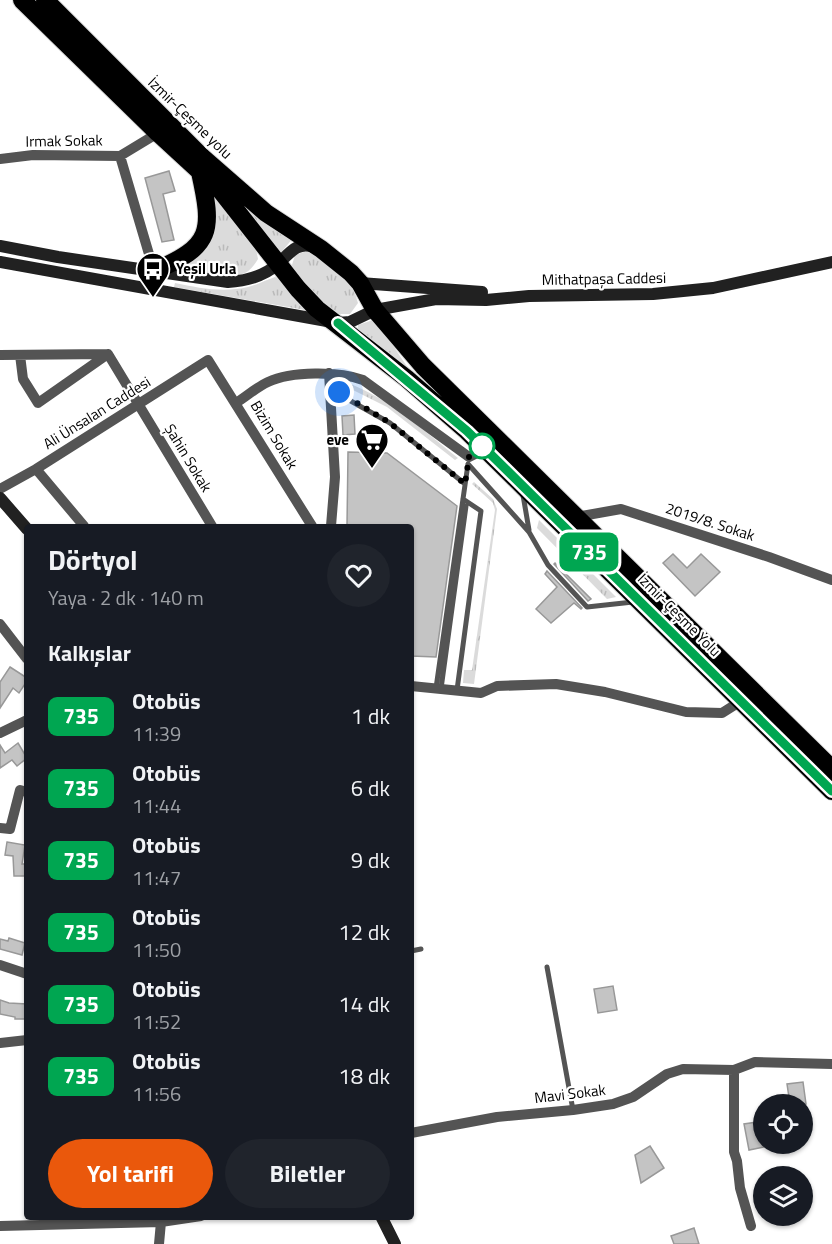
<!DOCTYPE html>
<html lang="tr">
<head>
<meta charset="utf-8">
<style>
	:root { --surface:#171b24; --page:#20242c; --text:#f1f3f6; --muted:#9ea1a6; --accent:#ea580c }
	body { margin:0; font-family:"Titillium Web",sans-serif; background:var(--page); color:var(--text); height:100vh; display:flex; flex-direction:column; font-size:22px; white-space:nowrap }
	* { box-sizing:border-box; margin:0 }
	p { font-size:20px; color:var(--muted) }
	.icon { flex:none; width:33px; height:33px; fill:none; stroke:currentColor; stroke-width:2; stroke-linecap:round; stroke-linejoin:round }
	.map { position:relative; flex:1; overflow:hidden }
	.side { position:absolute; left:24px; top:524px; width:390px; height:696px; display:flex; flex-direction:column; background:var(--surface); border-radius:6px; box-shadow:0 2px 4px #0004 }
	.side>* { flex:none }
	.badge { padding:0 12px; border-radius:9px; font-size:21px; line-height:39px }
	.buttons { position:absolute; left:753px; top:1094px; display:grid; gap:12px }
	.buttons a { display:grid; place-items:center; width:60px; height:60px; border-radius:50%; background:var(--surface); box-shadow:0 2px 4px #0004; font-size:30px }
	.you { position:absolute; width:30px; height:30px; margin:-15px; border:4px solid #fff; border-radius:50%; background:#1a73e8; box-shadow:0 0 0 9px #1a73e833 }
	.map>.badge { position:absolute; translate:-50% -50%; box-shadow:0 0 0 3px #fff }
	h2 { padding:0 24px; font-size:22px; line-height:54px }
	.round { display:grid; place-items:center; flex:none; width:63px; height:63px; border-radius:32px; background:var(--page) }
	.summary { display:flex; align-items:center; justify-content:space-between; height:102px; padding:0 24px }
	h1 { font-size:28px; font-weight:700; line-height:45px }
	.cta { display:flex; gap:12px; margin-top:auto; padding:12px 24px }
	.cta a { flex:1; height:69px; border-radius:36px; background:var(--accent); color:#fff; font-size:24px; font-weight:700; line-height:69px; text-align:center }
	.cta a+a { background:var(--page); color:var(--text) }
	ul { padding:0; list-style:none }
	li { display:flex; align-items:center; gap:18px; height:72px; padding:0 24px }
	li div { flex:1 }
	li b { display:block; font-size:22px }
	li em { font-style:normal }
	li .badge { min-width:66px; font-weight:700; text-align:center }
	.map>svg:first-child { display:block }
	.grass { fill:url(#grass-tufts) }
	.building { fill:#c4c4c4; stroke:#989898; stroke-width:1.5 }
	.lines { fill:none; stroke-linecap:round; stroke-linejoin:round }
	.highway-casing { stroke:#dbdbdb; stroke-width:20 }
	.lane { stroke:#545454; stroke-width:5 }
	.street { stroke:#545454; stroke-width:10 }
	.secondary { stroke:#212121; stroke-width:12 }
	.highway { stroke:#000; stroke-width:18 }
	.line-casing { stroke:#fff; stroke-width:14 }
	.line { stroke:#00a651; stroke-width:9 }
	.walk { stroke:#000; stroke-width:6; stroke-dasharray:0 10.8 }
	.stop-dot { fill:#fff; stroke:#00a651; stroke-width:3 }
	.labels { text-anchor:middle; stroke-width:4.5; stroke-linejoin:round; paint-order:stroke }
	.street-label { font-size:15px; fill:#000; stroke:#fff }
	.poi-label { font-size:15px; font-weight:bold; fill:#000; stroke:#fff; text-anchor:start }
</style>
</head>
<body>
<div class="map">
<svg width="832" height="1244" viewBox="0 0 832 1244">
	<defs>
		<pattern id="grass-tufts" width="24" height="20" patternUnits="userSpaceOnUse" patternTransform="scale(1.5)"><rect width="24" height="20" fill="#dbdbdb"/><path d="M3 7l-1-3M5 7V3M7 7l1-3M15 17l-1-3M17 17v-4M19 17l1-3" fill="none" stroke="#bababa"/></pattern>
	</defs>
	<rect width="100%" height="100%" fill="#fff"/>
	<path class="grass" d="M226 185 293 238 280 254Z
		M215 197 256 249 258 259C255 264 251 270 245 273 230 280 190 273 174 269L215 222Z
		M307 251 315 253 352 284 358 303 350 314H334L293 272 292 265 295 255Z
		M275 277 279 279 305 310 174 287 175 283C199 288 223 293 248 287 257 285 266 280 275 277Z
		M373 320 378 323 412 374 358 329V325Z
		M348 383C390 399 423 430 458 458L455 460 387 407 347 387Z
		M474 482 493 499 497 509 474 684 463 683 464 670H472L495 510 493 503 472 484Z
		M539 520 616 597 607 599 537 528Z"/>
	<path class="building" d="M169 171 175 191 163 194 174 240 162 242 145 178Z
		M354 415 355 434 343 435 342 416Z
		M348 452 387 453 457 506 436 657 411 656V526H347Z
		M673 554 687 568 701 554 720 572 695 596 663 563Z
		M555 563 591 599 588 601 554 564Z
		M547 571 582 608 581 609 574 603 551 623 536 609 557 587 545 574Z
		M10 667 27 678V681L19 693 13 688 0 708V682Z
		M18 743 27 758 17 766 12 760 0 768V745L5 753Z
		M7 842 25 845 22 864H26V876H14L13 856 5 855Z
		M9 938 25 943 22 955 0 949V939L8 941Z
		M613 986 617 1010 598 1013 594 989Z
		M0 1000 9 1003 27 1004V1019H15V1017L0 1014Z
		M803 1082 806 1104H790L787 1084Z
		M764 1121V1147L749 1150 744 1124Z
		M650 1146 664 1168 641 1183 635 1155Z
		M694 1228 699 1244H674L671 1236Z"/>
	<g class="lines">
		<defs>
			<path id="highway" d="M22 0 158 133 221 191 298 289 317 309 406 378 467 431 832 791
				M45 0 202 157 266 213 321 249 351 273 360 283 375 310 423 366 832 769
				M154 271C213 246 213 231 200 172"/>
		</defs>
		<use href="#highway" class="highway-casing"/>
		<path class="lane" d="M331 386 349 400 390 423 465 484
			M468 464 529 532 548 565 587 607 633 602
			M523 495 529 530
			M436 688 468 464
			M441 689 466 506
			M457 690 481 511 463 499
			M411 951 421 949
			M547 967 573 1110"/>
		<path class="street" d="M120 156 154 271
			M0 159 33 155 120 156 158 133
			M0 355 108 354 212 526
			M20 355 23 379 38 403 108 354
			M329 373 335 477 331 526
			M236 403C247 396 257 387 268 382 291 371 339 371 363 380L469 457 485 449
			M36 469 84 526
			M0 489 36 469 208 360 312 526
			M576 517 621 509 769 557 832 580
			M0 624 27 659
			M411 686 481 693 497 686 556 684 605 692 686 712 722 713 741 701
			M0 733 27 720
			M0 828 10 829 20 790 27 792
			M0 965 27 974
			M0 1043 27 1040
			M734 1070V1152L737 1161 740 1188 751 1226
			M411 1133 497 1117 573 1110 613 1104 633 1097 667 1074 683 1069 734 1070 755 1062 832 1064
			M0 1226 161 1222 201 1216
			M159 1244 161 1222"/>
		<path class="secondary" d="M0 246 58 257 228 282C246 281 264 276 278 264 289 254 297 241 314 247
			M0 262 338 323 350 322 375 310 436 299 486 300 529 296 653 294 713 288 832 262
			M360 283 482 292
			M0 498 27 529
			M381 1216 395 1244"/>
		<use href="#highway" class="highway"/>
	</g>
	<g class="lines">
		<defs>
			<path id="line" d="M338 323 467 431 832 791"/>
		</defs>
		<use href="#line" class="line-casing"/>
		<use href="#line" class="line"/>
		<path class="walk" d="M339 392 390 423 465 484 469 457 485 449 482 446"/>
	</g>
	<defs>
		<symbol id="bus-pin" viewBox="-11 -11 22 30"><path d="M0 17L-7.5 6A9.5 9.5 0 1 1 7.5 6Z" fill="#000" stroke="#fff"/><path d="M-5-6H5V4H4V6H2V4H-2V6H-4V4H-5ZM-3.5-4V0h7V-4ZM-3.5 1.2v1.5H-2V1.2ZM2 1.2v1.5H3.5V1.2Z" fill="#fff"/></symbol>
		<symbol id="supermarket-pin" viewBox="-11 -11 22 30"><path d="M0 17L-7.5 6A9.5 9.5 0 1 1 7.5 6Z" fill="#000" stroke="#fff"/><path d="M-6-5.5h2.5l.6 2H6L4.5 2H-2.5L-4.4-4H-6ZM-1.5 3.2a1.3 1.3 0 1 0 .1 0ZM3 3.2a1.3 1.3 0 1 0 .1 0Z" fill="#fff"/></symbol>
	</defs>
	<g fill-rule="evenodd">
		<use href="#bus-pin" x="134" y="250" width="38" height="52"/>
		<use href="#supermarket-pin" x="353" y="421" width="38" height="52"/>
	</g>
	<circle class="stop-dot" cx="482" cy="446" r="12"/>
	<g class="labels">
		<g class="street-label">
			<text transform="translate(190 118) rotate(44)" y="5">İzmir-Çeşme yolu</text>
			<text transform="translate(64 141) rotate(-1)" y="5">Irmak Sokak</text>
			<text transform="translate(604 279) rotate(-1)" y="5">Mithatpaşa Caddesi</text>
			<text transform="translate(97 413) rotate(-32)" y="5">Ali Ünsalan Caddesi</text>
			<text transform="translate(274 435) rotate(59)" y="5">Bizim Sokak</text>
			<text transform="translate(188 458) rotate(59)" y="5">Şahin Sokak</text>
			<text transform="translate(710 522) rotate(18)" y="5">2019/8. Sokak</text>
			<text transform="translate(679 615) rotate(45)" y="5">İzmir-Çeşme Yolu</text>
			<text transform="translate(570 1094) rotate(-7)" y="5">Mavi Sokak</text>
		</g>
		<g class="poi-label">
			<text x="176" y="274">Yeşil Urla</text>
			<text x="349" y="445" text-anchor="end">eve</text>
		</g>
	</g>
</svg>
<div class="buttons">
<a><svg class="icon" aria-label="locate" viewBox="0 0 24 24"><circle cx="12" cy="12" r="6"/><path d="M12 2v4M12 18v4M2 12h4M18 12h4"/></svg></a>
<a><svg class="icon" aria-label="layers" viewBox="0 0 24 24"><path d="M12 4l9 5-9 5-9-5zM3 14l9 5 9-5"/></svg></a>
</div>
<div class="you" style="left:339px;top:392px"></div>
<b class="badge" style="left:589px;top:552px;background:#00a651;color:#fff">735</b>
<section class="side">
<div class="summary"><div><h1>Dörtyol</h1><p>Yaya · 2 dk · 140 m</p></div><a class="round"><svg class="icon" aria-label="heart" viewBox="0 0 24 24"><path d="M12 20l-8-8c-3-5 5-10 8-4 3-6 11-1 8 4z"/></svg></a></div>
<h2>Kalkışlar</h2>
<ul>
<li><span class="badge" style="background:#00a651;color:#fff">735</span><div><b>Otobüs</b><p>11:39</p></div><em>1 dk</em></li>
<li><span class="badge" style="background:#00a651;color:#fff">735</span><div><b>Otobüs</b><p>11:44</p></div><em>6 dk</em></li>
<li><span class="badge" style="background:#00a651;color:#fff">735</span><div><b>Otobüs</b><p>11:47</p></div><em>9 dk</em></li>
<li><span class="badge" style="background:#00a651;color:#fff">735</span><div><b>Otobüs</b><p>11:50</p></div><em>12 dk</em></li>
<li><span class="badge" style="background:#00a651;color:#fff">735</span><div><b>Otobüs</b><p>11:52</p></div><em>14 dk</em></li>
<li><span class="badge" style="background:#00a651;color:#fff">735</span><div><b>Otobüs</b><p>11:56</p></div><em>18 dk</em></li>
</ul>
<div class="cta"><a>Yol tarifi</a><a>Biletler</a></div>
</section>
</div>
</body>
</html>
